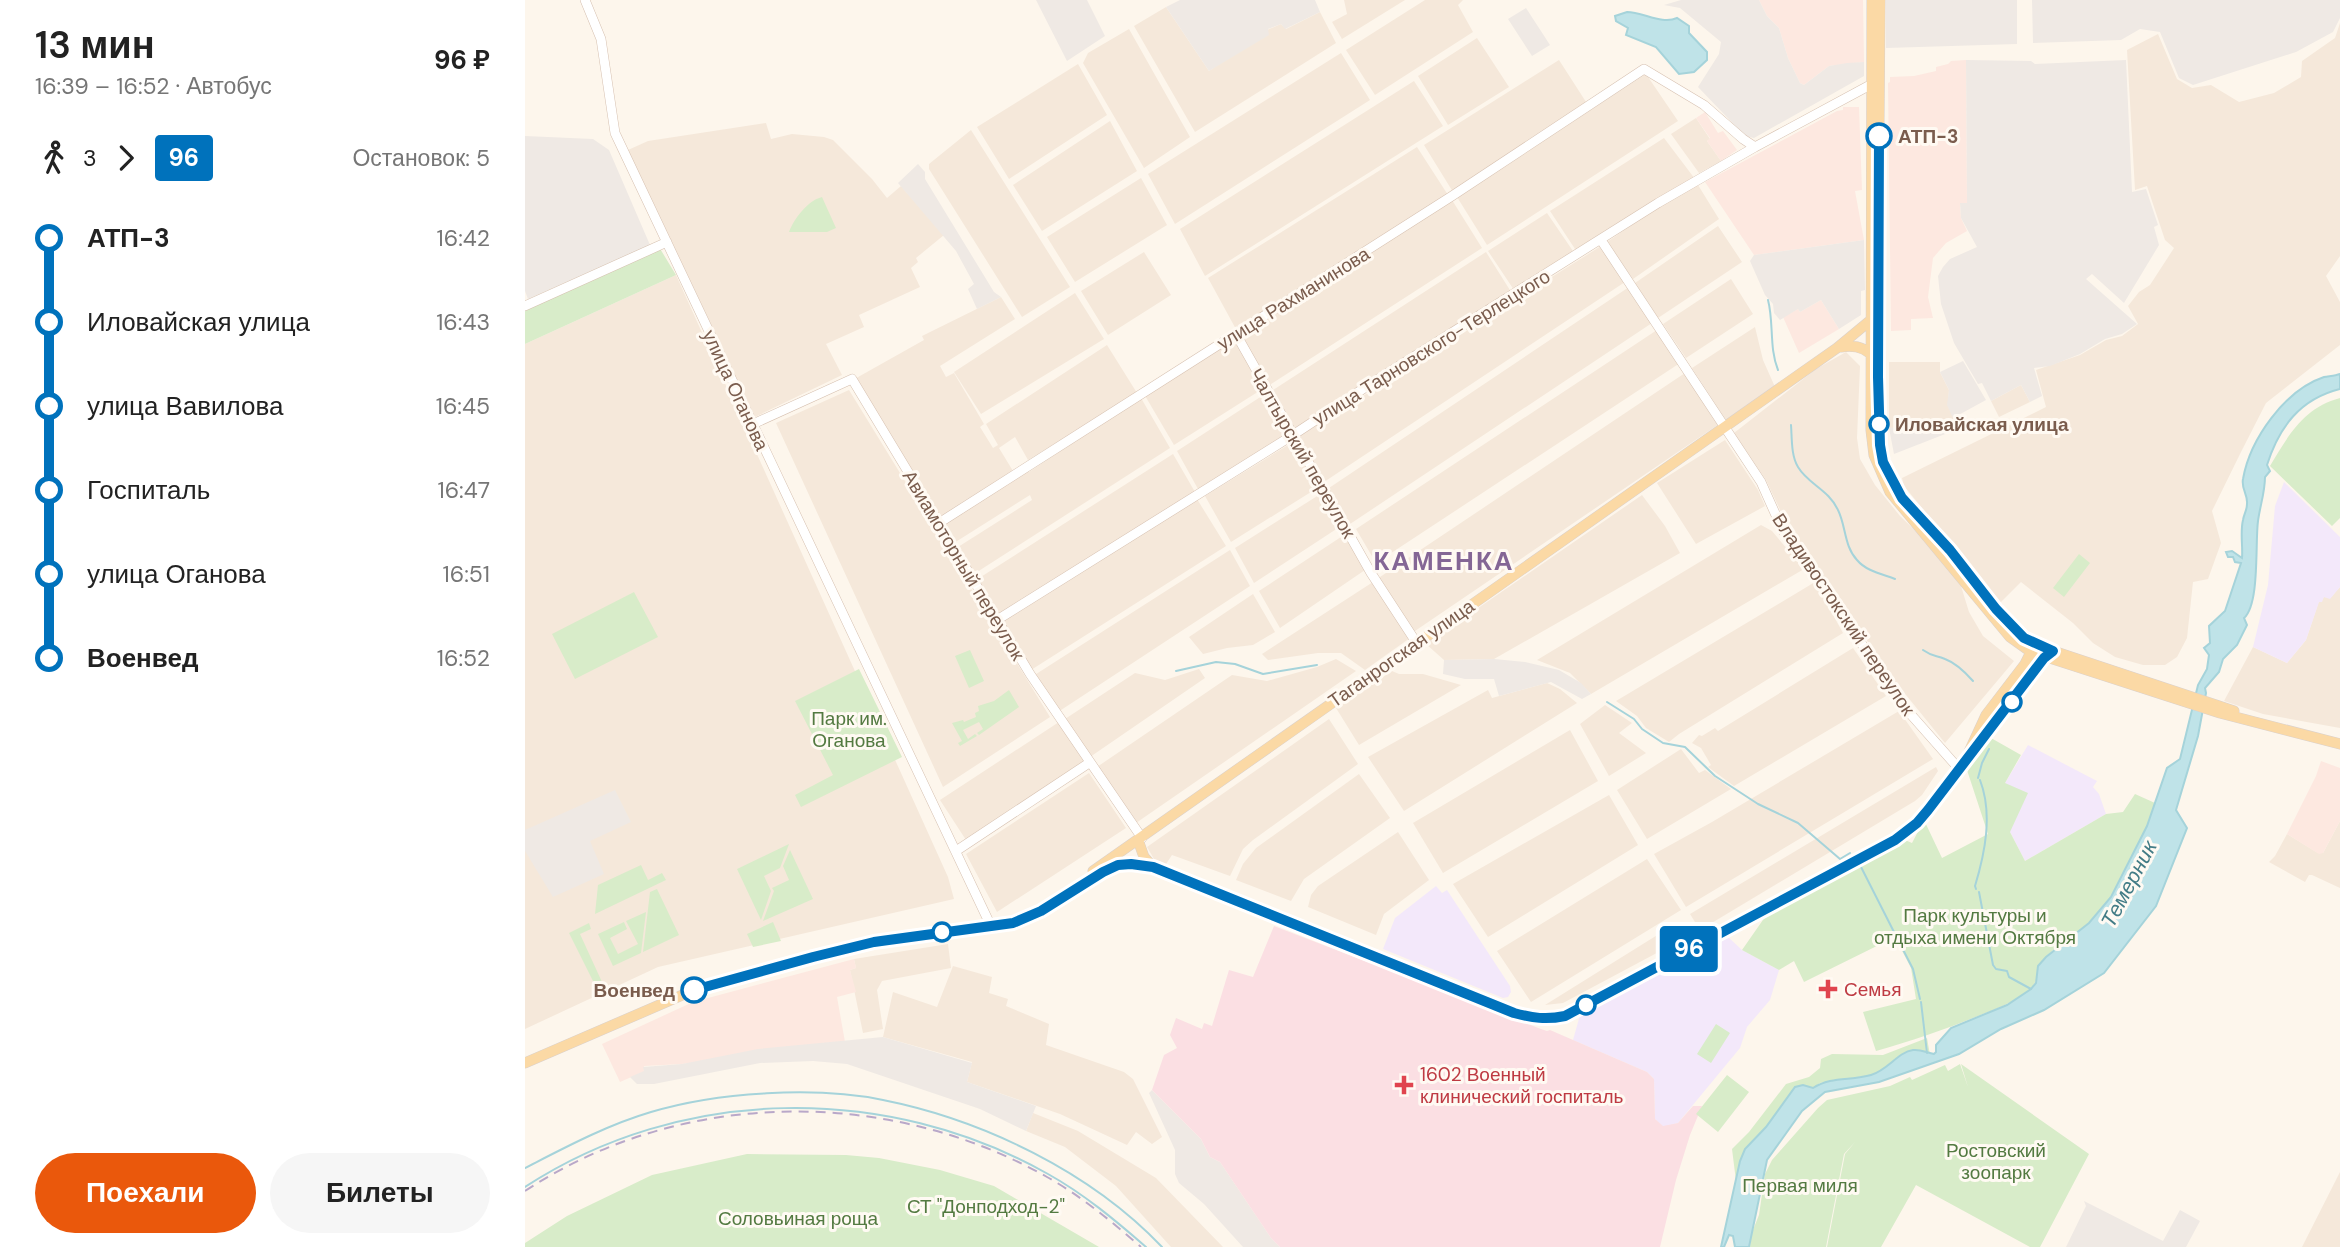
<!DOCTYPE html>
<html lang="ru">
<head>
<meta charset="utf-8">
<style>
	:root { --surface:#fff; --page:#f6f6f6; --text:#222; --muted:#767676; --accent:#ea580c }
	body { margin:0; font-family:"DM Sans",sans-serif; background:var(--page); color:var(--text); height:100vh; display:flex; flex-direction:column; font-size:26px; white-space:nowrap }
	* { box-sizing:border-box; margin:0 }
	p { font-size:23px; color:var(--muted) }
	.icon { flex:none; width:38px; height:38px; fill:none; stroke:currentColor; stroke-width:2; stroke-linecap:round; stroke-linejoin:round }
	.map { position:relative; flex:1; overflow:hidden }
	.panel { display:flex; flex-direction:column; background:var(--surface); width:525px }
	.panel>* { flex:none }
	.badge { padding:0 14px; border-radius:5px; font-size:24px; line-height:46px }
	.map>.badge { position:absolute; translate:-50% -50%; box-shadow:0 0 0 4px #fff }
	.legs { display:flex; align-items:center; gap:10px; height:77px; padding:0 35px; font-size:23px }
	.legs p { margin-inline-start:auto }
	.summary { display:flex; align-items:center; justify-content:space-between; height:119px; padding:0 35px }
	h1 { font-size:38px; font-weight:600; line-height:52px }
	.cta { display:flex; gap:14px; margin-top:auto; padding:14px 35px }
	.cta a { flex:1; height:80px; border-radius:42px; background:var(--accent); color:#fff; font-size:28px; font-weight:600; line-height:80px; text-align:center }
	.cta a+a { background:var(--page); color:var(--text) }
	ul { padding:0 35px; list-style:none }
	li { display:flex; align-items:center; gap:24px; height:84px; font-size:26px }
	li i { display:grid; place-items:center; width:10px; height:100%; margin:0 9px; background:currentColor }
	li i::after { content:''; width:18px; height:18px; margin:-9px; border:5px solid; border-radius:50%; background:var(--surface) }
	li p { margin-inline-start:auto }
	li:first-child i { background:linear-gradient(#0000 50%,currentColor 0) }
	li:last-child i { background:linear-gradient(currentColor 50%,#0000 0) }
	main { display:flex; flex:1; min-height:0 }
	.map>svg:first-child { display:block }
	.residential { fill:#f5e8da }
	.commercial { fill:#fde8e0 }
	.industrial { fill:#efe9e4 }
	.education { fill:#f3e8fa }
	.medical { fill:#fbdfe3 }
	.green { fill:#d8ecc9 }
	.water { fill:#bfe3e8; stroke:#a5d3da; stroke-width:2 }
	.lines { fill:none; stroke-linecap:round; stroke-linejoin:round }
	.stream { stroke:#a5d3da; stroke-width:2 }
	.secondary-casing { stroke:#d6c0b0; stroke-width:10 }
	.primary-casing { stroke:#dad1cd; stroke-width:11 }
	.secondary { stroke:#fff; stroke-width:9 }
	.primary { stroke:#fbd9a5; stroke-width:10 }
	.rail { stroke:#b9a8c9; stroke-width:2; stroke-dasharray:10 7; stroke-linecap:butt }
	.line-1-casing { stroke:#fff; stroke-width:16 }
	.line-1 { stroke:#0072bc; stroke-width:10 }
	.stop-1-dot { fill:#fff; stroke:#0072bc; stroke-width:3.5 }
	.health-dot { fill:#e0444e; stroke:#fffaf3; stroke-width:2.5 }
	.labels { text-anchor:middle; stroke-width:6; stroke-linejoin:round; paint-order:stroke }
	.stop-label { font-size:19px; font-weight:bold; fill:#7a5c4d; stroke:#fffaf3; text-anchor:start }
	.street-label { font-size:19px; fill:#7a5c4d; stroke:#fffaf3 }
	.park-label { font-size:19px; fill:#537a41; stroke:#fffaf3 }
	.health-label { font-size:19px; fill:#be3a42; stroke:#fffaf3; text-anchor:start }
	.water-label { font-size:21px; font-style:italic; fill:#437c86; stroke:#fffaf3 }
	.district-label { font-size:26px; font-weight:bold; letter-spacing:2px; fill:#846695; stroke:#fffaf3 }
</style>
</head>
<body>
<main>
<section class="panel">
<div class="summary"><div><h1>13 мин</h1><p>16:39 – 16:52 · Автобус</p></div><b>96 ₽</b></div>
<div class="legs"><svg class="icon" aria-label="walk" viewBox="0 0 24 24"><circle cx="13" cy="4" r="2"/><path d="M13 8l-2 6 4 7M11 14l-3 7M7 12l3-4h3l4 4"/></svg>3<svg class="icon" aria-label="forward" viewBox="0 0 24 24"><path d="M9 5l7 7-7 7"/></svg><b class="badge" style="background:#0072bc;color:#fff">96</b><p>Остановок: 5</p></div>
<ul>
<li><i style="color:#0072bc"></i><b>АТП-3</b><p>16:42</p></li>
<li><i style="color:#0072bc"></i><span>Иловайская улица</span><p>16:43</p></li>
<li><i style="color:#0072bc"></i><span>улица Вавилова</span><p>16:45</p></li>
<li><i style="color:#0072bc"></i><span>Госпиталь</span><p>16:47</p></li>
<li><i style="color:#0072bc"></i><span>улица Оганова</span><p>16:51</p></li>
<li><i style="color:#0072bc"></i><b>Военвед</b><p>16:52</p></li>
</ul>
<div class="cta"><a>Поехали</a><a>Билеты</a></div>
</section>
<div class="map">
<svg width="1815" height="1247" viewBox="0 0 1815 1247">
	<rect width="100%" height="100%" fill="#fdf6ec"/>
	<path class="residential" d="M819 0H880L817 39 807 22 822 14Z
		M900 0H938L933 5 948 32 850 95 821 50Z
		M641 7 684 71 742 30 756 24 761 29 795 12 811 43 670 132 609 26Z
		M1815 23V256L1801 276 1815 302V345L1741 403 1716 452 1687 511 1696 543 1683 579 1668 582 1662 638 1652 657 1640 665H1618L1590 657 1568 643 1548 623 1496 582 1475 603 1379 486 1377 478 1521 407 1511 370 1555 355 1581 340 1597 336 1613 324 1603 306 1614 292 1625 285 1649 248 1640 240 1622 186 1610 190 1602 50 1633 34 1652 79 1667 88 1686 85 1714 102 1749 93 1776 77 1777 61 1810 38Z
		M604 29 665 137 619 168 558 63 563 53Z
		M952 38 984 87 923 125 893 76Z
		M816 53 845 100 650 224 623 174Z
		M1034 60 1063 105 928 192 899 145Z
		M553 64 582 115 484 179 452 127Z
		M1121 74 1153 121 962 245 932 197Z
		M889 81 918 126 680 276 655 229Z
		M1171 118 1185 139 1182 141 1196 161 1174 173 1146 134Z
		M585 121 612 171 517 231 488 185Z
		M241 123 246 139 267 134 299 137 308 140 347 179 362 198 376 186 419 235 391 258 393 262 386 268 395 287 334 315 339 327 301 344 317 375 230 417 103 150 123 141Z
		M446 130 545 287 497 317 404 169V164Z
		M1139 138 1170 179 1052 252 1025 211Z
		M892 147 923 195 712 331 683 278Z
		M616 178 642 225 550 282 522 237Z
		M1173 185 1194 219 1108 279 1082 242 1136 205Z
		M927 200 957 248 743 386 717 336Z
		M1022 213 1050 254 991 293 963 251Z
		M1193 226 1217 262 1133 318 1110 283Z
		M1076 246 1100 282 799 482 773 437Z
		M619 252 646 295 583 335 556 291Z
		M961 252 988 295 767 431 745 392Z
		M151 275 423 877 429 899 133 967 0 1029V344Z
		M1206 279 1228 314 1161 358 1138 324Z
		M1104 287 1127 323 822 526 801 490Z
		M550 293 579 339 456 414 429 372Z
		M476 297 490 319 415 366 421 377 429 373 459 424 455 427 468 448 473 445 461 424 582 345 612 393 503 460 490 437 474 448 488 471 498 465 504 472 616 398 645 448 449 574 433 547 507 500 505 495 429 543 326 381 399 340 397 336Z
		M1230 327 1238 360 1250 387 1201 420 1167 368Z
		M1132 330 1155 363 851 563 831 529Z
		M711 338 739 388 649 445 619 394Z
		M1321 352 1335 366 1332 438 1335 459 1350 485 1375 516 1402 542 1436 586 1444 612 1458 636 1489 661 1420 743 1360 669 1316 599 1265 531 1241 480 1209 433 1291 369Z
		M1364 362H1415V372L1424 390 1423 404 1429 420 1406 427 1364 428Z
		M1160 373 1194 424 887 633 852 579Z
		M1496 385 1505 402 1474 417 1466 401Z
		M324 390 525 717 418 787 251 423Z
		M740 394 763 434 673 489 652 451Z
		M1200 440 1233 490 1240 506 1171 544 1132 483Z
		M768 442 794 487 706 542 680 496Z
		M648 454 670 492 474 617 451 580Z
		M797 493 816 526 729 583 710 548Z
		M1117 495 1140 526 1155 553 969 659 919 660 901 644Z
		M672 499 701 546 506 670 477 621Z
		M1236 525 1247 531 1279 569 1066 694 1045 673 1012 660Z
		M819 535 840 570 755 628 734 591Z
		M705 550 725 586 533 712 508 676Z
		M848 582 885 638 840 670 816 653H793L743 660 737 654Z
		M1290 582 1318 633 1154 734 1144 742 1121 728 1112 716 1091 701Z
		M1815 587V728L1738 714 1699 701 1728 647 1762 663 1781 640 1794 601 1799 597 1805 598Z
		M728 594 750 632 728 645 702 648 678 654 664 637Z
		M1328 648 1361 696 1209 786 1183 767 1186 765 1176 748 1167 743 1174 735 1177 736 1190 728 1193 731Z
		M811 659 831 671 611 823 572 767 707 675 742 681 792 667Z
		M674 669 680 678 565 757 540 719 610 673 640 680Z
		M867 671 874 674H898L936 685 834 745 811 708Z
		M1022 683 1035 689 1052 703 879 811 843 757 963 690 967 698Z
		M1080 705 1107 723 1094 733 1121 753 1084 776 1055 724Z
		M1374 711 1408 759 1161 907 1129 854 1187 822Z
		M804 719 833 764 728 840 718 849 705 876 647 855 641 864 629 859 622 847Z
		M534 722 560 761 441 840 415 800Z
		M1045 730 1073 781 918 873 888 823Z
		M1156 749 1174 773 1180 770 1206 789 1122 839 1092 790Z
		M1411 767 1413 771 1397 795 1390 801 1175 930 1165 914Z
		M564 773 601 828 472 912 441 854Z
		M834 774 865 818 779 879 766 901 711 880 718 864 731 848Z
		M1084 795 1113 845 963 937 928 884Z
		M1815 821V888L1787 875H1784L1780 882 1744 862 1750 856 1762 834 1793 853H1798Z
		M873 832 904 880 859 914 851 935 783 907 786 895 793 886Z
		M1122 859 1156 910 1006 1002 972 951Z
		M1150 924 1158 939 1038 1003 1020 1005Z
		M423 944 426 968 357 981 352 990 358 1029 338 1033 325 970 331 968 329 959Z
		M428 966 467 977 464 993 483 999 481 1006 524 1024 521 1045 599 1072 608 1079 637 1137 627 1144 611 1132 602 1145 535 1114 442 1082 447 1062 358 1037 368 992 412 1007Z
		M508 1113 553 1131 631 1178 698 1247H646L591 1186 540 1147 501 1131Z
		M1815 1172V1247H1777Z"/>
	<path class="commercial" d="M1234 0H1338L1339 62 1304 66 1279 85 1275 83 1263 58 1254 28 1242 16Z
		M1441 60 1442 203 1435 204 1436 218 1442 231 1421 243 1408 258 1403 297 1408 318 1386 319V330L1366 331 1363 83 1365 82V77L1389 76 1411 71V67L1423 64 1426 61Z
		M1318 107H1334L1337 190 1330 191 1339 240 1229 255 1180 182 1312 111 1318 110Z
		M1180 112 1193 133 1198 131 1212 150 1196 161 1182 141 1185 138 1171 118Z
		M1296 300 1314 329 1274 353 1258 317 1273 309 1275 312Z
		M1796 761 1815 768V821L1798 853 1794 854 1762 834 1791 776Z
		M329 959 331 968 325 970 331 992 312 997 320 1042 157 1064 119 1066 120 1071 95 1082 77 1044 168 1002Z"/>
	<path class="industrial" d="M511 0H562L580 36 542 61Z
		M655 0H790L795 12 760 29 756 24 743 29 744 35 684 71 641 7Z
		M1156 0H1234L1242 16 1254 28 1263 58 1275 83 1279 85 1304 66 1322 63 1339 62V76L1229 138 1220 136 1173 87 1194 54 1196 42 1155 8 1139 5Z
		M1361 0H1492V44L1361 48Z
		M1507 0H1815V18L1808 32 1771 52 1668 85 1654 78 1635 32 1615 29 1596 40 1508 43Z
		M1001 8 1025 45 1007 56 983 19Z
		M1441 60 1506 61 1510 64 1601 60 1607 192 1621 189 1633 225 1629 227 1634 245 1599 303 1567 274 1561 279 1612 324 1597 334 1580 339 1555 354 1525 366 1509 368 1517 396 1505 402 1496 385 1466 401 1457 383 1453 384 1429 343 1416 304 1413 276 1418 267 1425 259 1452 247 1436 218 1435 203H1442Z
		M0 136 68 139 84 150 125 245 3 299 0 291Z
		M393 164 400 172V179L469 292 476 297 452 309 443 289 449 284 431 251 373 183Z
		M1339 240 1340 290 1336 291V315L1314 329 1296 300 1275 312 1273 309 1255 320 1249 313 1248 304 1240 295 1225 261 1229 255Z
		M1438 361 1461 400 1428 418 1422 405 1424 390 1415 372Z
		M1429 420 1433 429 1369 454 1364 428 1406 427Z
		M969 659 1000 662 1034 670 1056 683 1066 694 1057 699 1026 682 974 696 969 679H940L918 674 919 660Z
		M90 790 106 822 65 841 79 874 28 897 0 851V830Z
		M358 1037 447 1063 442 1082 511 1106 501 1131 455 1109 322 1064 288 1061 235 1063 129 1084H112L105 1077 119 1071 118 1067 157 1064 233 1049Z
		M627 1090 676 1139 685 1157 695 1162 746 1238 755 1247H718L679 1204 654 1183 650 1174V1150L624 1093Z
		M1559 1201 1638 1241 1655 1210 1675 1221 1661 1247H1541L1561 1206Z"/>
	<path class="education" d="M1759 482 1815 537V587L1805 599 1799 597 1797 602H1794L1781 640 1762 663 1728 647 1743 585 1750 506Z
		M1503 745 1572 781 1568 787 1574 794 1581 814 1500 861 1485 832 1480 783Z
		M911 886 917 893 922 890 985 986 986 992 983 997 978 998 858 949 870 918Z
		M1202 936 1217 950 1254 970 1245 1000 1222 1027 1215 1048 1153 1123 1138 1127 1130 1119 1129 1079 1122 1072 1048 1040 1055 1015Z"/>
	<path class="medical" d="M749 926 1016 1029 1022 1031 1025 1030 1122 1072 1129 1079 1130 1119 1138 1126 1153 1123 1168 1106H1177L1165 1135 1151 1180 1135 1247H755L746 1238 695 1162 685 1157 676 1139 627 1090 639 1055 652 1048 645 1035 651 1018 677 1029 679 1023 687 1026 704 970 728 977Z"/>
	<path class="green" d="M297 197 311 228 302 232H264C269 219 282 201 297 197Z
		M131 242 151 275 0 344V301Z
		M1815 398V518L1807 526 1745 466C1763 436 1778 408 1815 398Z
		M1554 554 1565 563 1539 597 1528 588Z
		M109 592 133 637 50 679 27 634Z
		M445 650 459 681 444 688 430 656Z
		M334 669 377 757 276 807 270 795 308 775 270 701Z
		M484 690 494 707 454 735 452 733 458 729 454 722 438 730 443 739 450 734 452 736 435 746 433 743 437 741 427 723 438 720 439 722 451 717 450 713 454 711 453 706 469 701Z
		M1466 738 1496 755 1480 783 1503 793 1485 832 1500 861 1581 814 1598 812 1610 794 1630 803C1616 844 1597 894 1563 924 1550 936 1533 944 1521 957 1511 967 1515 981 1505 989 1490 1002 1471 1009 1453 1016 1419 1030 1386 1041 1351 1051L1338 1012 1391 999 1386 968 1370 937 1279 982 1269 961 1254 970 1217 950 1240 917 1380 840 1387 843 1399 820 1417 858 1463 834 1441 767Z
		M264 844 255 868 239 876 246 891 236 920 212 869Z
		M265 850 288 899 238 921 249 891 247 888 264 880 258 866Z
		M116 865 123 880 137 873 141 880 70 914 73 885Z
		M132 889 154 935 118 952 125 892Z
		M121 912 116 953 88 966 73 934 99 922 102 929 85 938 93 954 113 944 101 921Z
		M248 922 256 941 228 947 222 934Z
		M64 923 66 929 55 934 77 982 70 985 44 933Z
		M1191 1024 1205 1033 1186 1063 1172 1054Z
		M1402 1038 1405 1055 1402 1052 1377 1054 1364 1067 1346 1075 1295 1083 1288 1088 1278 1085 1270 1087 1241 1127 1220 1149 1211 1181 1207 1149 1224 1132 1261 1084 1284 1077 1295 1068 1296 1059 1307 1054 1358 1055Z
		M1435 1064 1443 1087 1436 1064 1564 1154 1515 1247H1505L1391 1185 1356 1247H1302L1320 1154 1330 1142 1319 1154 1301 1247H1225L1226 1235 1234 1215 1240 1174 1247 1160 1293 1108 1302 1100 1365 1086 1385 1077 1387 1080 1420 1065 1423 1071Z
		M1202 1075 1224 1092 1193 1132 1171 1114Z
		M222 1154 321 1155 354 1158 415 1170 469 1186 574 1247H0V1243L42 1216 127 1175Z"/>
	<path class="water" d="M1102 12C1118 12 1137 25 1152 18L1164 26V33L1182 52V60L1169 72 1154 74 1131 47 1101 35 1103 28 1091 21 1090 16Z
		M1815 374V389C1775 399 1754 427 1742 465L1745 471 1740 477C1740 492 1735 506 1733 521 1730 542 1735 604 1719 618L1722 625 1712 645 1698 659 1694 672 1680 688 1681 693 1673 736 1651 810 1662 828 1631 906 1579 973 1519 1010 1476 1029 1434 1054 1354 1082 1300 1092 1277 1111 1242 1160 1224 1247H1210L1208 1236 1204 1235 1199 1247H1196L1215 1161 1220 1149 1241 1127 1270 1087 1278 1085 1288 1088C1306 1076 1326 1081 1346 1075 1363 1070 1373 1052 1388 1050 1396 1049 1402 1053 1409 1054L1411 1052V1045L1426 1028 1482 1005 1506 989 1511 983 1513 966 1521 957 1564 923 1586 897 1622 826 1642 768 1655 759 1673 685 1682 669 1684 655 1679 648 1685 643 1684 626 1700 611 1716 563 1710 562 1708 557H1703L1701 552 1707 551 1717 558C1718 546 1715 532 1718 520 1719 514 1722 510 1722 504 1723 494 1716 489 1718 479 1725 439 1760 390 1799 377 1804 376 1810 376 1815 374Z"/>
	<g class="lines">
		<path class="stream" d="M1243 300C1249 323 1244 348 1253 370
			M1266 425C1267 438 1266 456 1273 467 1283 484 1304 490 1313 510 1321 526 1319 546 1332 560 1341 571 1357 574 1370 579
			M1398 650C1408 657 1410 655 1420 659 1431 663 1440 672 1448 681
			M651 671 691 662 710 664 738 674 792 665
			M1082 702 1109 719 1117 729 1138 743 1160 747 1190 776 1233 804 1273 823 1315 859 1325 853
			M1453 778 1457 763 1464 749
			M1335 865 1369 932
			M1451 889 1450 886C1460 853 1468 814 1455 780
			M1454 892 1468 965 1471 969 1482 971 1484 977 1506 989
			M1370 934 1388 969 1395 999
			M1396 1002 1402 1053
			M0 1168C41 1147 82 1125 126 1112 192 1092 291 1086 358 1100 458 1120 566 1172 637 1247
			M0 1187C156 1085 362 1083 523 1174 559 1194 590 1220 621 1247"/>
		<defs>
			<path id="secondary" d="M60 0 76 39 90 133 464 922
				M1076 240 1236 482 1258 531 1290 572 1373 700 1435 770
				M0 306 142 242
				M711 334 846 573 891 642
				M228 424 327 379 505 674 617 838
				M414 523 927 196 1119 69 1179 105 1218 139 1230 147
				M472 620 768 435 850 381 1133 203 1230 147 1347 84
				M431 851 564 763"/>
			<path id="primary" d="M1347 0 1346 430 1349 455 1365 492 1485 637 1506 652 1695 713 1815 744
				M1353 240 1355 0
				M1316 347C1329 345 1341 347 1349 358
				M1353 367 1355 445 1365 477 1386 508 1425 550 1491 630 1499 638 1528 651 1709 711
				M1443 754 1461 715 1500 664 1508 648
				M613 840 619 857 628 867
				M568 871 1312 348 1347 319
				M0 1063 169 990 288 957 349 942 488 923 516 911 578 872 593 865 606 864 628 867 989 1013 1013 1019 1040 1016 1370 840 1385 829 1403 810 1519 658 1528 651"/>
		</defs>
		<use href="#secondary" class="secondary-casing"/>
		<use href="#primary" class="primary-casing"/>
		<use href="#secondary" class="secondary"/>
		<use href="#primary" class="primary"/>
		<path class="rail" d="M0 1191C155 1089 361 1086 522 1177 556 1196 586 1221 616 1247"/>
	</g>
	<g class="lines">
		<defs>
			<path id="line-1" d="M169 990 288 957 349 942 488 923 516 911 578 872 593 865 606 864 628 867 989 1013C1008 1018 1021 1020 1040 1016L1370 840 1392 823 1403 810 1519 658 1528 651 1499 638 1471 609 1425 550 1377 498 1358 462 1355 445 1353 377 1354 136"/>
		</defs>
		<use href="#line-1" class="line-1-casing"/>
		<use href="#line-1" class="line-1"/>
	</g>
	<g class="stop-1-dot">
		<circle cx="1354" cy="136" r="12"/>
		<circle cx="1354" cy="424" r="9"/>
		<circle cx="1487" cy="702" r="9"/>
		<circle cx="417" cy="932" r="9"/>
		<circle cx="169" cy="990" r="12"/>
		<circle cx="1061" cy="1005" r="9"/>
	</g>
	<g class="health-dot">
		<path d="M1299.5 978.5h7v7h7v7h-7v7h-7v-7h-7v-7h7z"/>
		<path d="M875.5 1074.5h7v7h7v7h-7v7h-7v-7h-7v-7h7z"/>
	</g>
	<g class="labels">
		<g class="stop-label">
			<text x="1373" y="143">АТП-3</text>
			<text x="1370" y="431">Иловайская улица</text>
			<text x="150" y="997" text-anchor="end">Военвед</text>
		</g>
		<g class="street-label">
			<text transform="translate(768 298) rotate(-32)" y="7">улица Рахманинова</text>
			<text transform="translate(906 347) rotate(-32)" y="7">улица Тарновского-Терлецкого</text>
			<text transform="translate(211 390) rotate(65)" y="7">улица Оганова</text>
			<text transform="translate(778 453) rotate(60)" y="7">Чалтырский переулок</text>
			<text transform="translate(439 565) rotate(59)" y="7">Авиамоторный переулок</text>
			<text transform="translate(1319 614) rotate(56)" y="7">Владивостокский переулок</text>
			<text transform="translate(876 653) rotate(-35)" y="7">Таганрогская улица</text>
		</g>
		<g class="park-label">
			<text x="324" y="725">Парк им.<tspan x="324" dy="22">Оганова</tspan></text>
			<text x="1450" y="922">Парк культуры и<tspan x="1450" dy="22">отдыха имени Октября</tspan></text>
			<text x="1471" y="1157">Ростовский<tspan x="1471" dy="22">зоопарк</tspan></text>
			<text x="1275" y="1192">Первая миля</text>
			<text x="461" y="1213">СТ "Донподход-2"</text>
			<text x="273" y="1225">Соловьиная роща</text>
		</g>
		<g class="health-label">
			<text x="1319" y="996">Семья</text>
			<text x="895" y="1081">1602 Военный<tspan x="895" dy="22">клинический госпиталь</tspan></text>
		</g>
		<g class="water-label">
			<text transform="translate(1604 884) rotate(-62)" y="7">Темерник</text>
		</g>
		<g class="district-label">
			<text x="919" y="570">КАМЕНКА</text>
		</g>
	</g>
</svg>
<b class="badge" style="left:1164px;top:949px;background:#0072bc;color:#fff">96</b>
</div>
</main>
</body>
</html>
